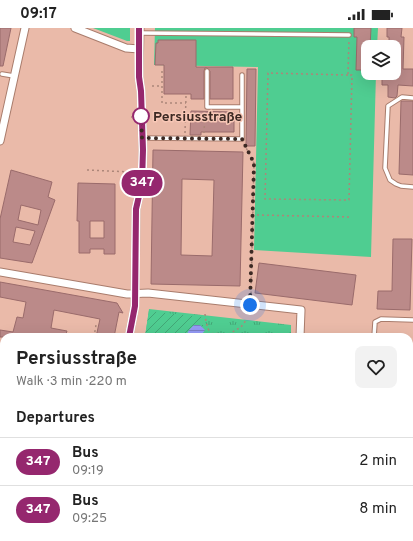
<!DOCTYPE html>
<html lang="en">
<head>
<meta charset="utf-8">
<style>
	:root { --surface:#fff; --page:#f2f2f2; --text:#222; --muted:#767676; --line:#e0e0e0 }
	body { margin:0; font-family:Overpass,sans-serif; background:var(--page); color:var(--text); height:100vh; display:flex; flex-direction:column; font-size:15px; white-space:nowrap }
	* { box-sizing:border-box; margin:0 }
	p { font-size:13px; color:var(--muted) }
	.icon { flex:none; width:22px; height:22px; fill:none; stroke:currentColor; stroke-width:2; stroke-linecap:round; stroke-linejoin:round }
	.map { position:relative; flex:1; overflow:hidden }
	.sheet { position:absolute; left:0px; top:305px; width:413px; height:208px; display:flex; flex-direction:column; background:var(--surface); border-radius:12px 12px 0 0; box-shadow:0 4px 16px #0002 }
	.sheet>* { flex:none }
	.badge { padding:0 8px; border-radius:13px; font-size:14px; line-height:26px }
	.controls { position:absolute; left:361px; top:12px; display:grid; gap:8px }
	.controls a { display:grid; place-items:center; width:40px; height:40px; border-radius:8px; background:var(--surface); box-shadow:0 4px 16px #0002; font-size:20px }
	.you { position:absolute; width:20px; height:20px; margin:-10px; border:3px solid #fff; border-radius:50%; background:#1a73e8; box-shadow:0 0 0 6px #1a73e833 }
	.map>.badge { position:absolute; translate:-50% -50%; box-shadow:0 0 0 2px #fff }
	h2 { padding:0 16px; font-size:15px; line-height:36px }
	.round { display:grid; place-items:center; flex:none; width:42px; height:42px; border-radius:8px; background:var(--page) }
	.headline { display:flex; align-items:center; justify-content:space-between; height:68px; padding:0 16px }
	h1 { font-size:19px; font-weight:700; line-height:30px }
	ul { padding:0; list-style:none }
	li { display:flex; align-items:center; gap:12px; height:48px; padding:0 16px; border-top:1px solid var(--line) }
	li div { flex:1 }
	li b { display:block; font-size:15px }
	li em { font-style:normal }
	li .badge { min-width:44px; font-weight:700; text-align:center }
	.status { display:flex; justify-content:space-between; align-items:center; height:28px; padding:0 20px; background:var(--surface); direction:ltr }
	.status svg { height:11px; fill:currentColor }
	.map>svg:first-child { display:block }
	.grass { fill:#4fcd91 }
	.park { fill:url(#park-tufts) }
	.garden { fill:url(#garden-furrows) }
	.water { fill:url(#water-rules) }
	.building { fill:#bb8a89; stroke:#9a6b6b; fill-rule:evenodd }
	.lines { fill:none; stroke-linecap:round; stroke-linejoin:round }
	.service-casing { stroke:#a97c6c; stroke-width:5.5 }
	.minor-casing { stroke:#a97c6c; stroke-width:9 }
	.secondary-casing { stroke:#a97c6c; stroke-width:12 }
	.path { stroke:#ac8679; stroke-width:1.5; stroke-dasharray:2 3; stroke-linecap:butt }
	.service { stroke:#fff; stroke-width:3.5 }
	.minor { stroke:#fff; stroke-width:7 }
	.secondary { stroke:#fff; stroke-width:10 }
	.line-casing { stroke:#fff; stroke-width:9 }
	.line { stroke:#95276e; stroke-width:6 }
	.walk { stroke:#3c2923; stroke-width:4; stroke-dasharray:0 7.2 }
	.stop-dot { fill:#fff; stroke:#95276e; stroke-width:2 }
	.labels { text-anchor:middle; stroke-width:3; stroke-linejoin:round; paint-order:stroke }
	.stop-label { font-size:14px; font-weight:bold; fill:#3c2923; stroke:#f8c7b6; text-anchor:start }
</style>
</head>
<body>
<div class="status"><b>09:17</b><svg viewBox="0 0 49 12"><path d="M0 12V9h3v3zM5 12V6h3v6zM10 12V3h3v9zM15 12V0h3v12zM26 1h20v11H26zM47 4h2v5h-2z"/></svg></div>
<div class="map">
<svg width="413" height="513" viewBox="0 0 413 513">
	<defs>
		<pattern id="park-tufts" width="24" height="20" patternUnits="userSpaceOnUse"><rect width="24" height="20" fill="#4fcd91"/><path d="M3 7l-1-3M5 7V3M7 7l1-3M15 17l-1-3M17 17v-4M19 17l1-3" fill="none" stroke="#43a676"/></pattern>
		<pattern id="garden-furrows" width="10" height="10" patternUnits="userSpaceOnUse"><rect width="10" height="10" fill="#4fcd91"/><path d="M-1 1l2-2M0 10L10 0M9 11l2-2" fill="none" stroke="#43a676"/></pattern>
		<pattern id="water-rules" width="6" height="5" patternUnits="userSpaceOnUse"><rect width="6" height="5" fill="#949af6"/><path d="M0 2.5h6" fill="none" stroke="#7a7ec7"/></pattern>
	</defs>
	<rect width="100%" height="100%" fill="#eabaa9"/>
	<path class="grass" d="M93 0H130V13H127Z
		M155 0H378L377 19H368V45H376L371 229 254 222 258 39 154 37Z"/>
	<path class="park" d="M149 281 291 297V309H145Z"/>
	<path class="garden" d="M149 283 203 289 202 295 206 302 202 309 145 308Z"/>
	<path class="water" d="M194 297H200L205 302 200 309 186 308 189 302Z"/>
	<path class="building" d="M0 0H11L3 38H0Z
		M354 0H371L370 19H368V42H356L357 9H354Z
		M387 0H402L401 9H404L403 41H413V58L398 57 397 68 395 70 388 69V57H382V45H394V19H389V9H387Z
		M158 12H196V39H233V71H210V43L207 40H205L204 43V71H191V66H164V37H155L156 15H158Z
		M247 41H256L255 118H246Z
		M401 73H413V147L399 146Z
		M191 83 234 84V104H201V107H190Z
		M153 122 243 124 240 258 151 256ZM182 151 214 152 212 228 181 227Z
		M11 142 52 154 48 169 55 172 32 235 0 230V191ZM21 177 41 182 38 197 18 192ZM16 199 35 203 30 217 13 214Z
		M78 155 115 156V226H104V221H90V225H79V193H77ZM90 193H104V210H90Z
		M393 211H412L410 282 377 281 378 263H392Z
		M259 235 356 247 352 277 255 265Z
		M0 254 117 275 123 285 119 284 114 309H96L100 291 54 282 51 300 67 303 65 309H0V302L13 304 17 289 23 290 26 274 0 269Z"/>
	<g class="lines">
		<defs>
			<path id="service" d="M140 5 349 7
				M2 46 14 48
				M413 70 402 69 388 78 385 140 390 152 396 156 401 158 413 159
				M242 79V47
				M143 110 242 111V79H207V43
				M374 309 375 294 381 291 413 292"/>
			<path id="minor" d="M75 0 126 20 139 21
				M0 113 25 0
				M0 244 127 266 148 265 301 282 300 309
				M129 309 135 278 136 181 142 155 143 122 141 63 139 49 140 0"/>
			<path id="secondary" d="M409 427 413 426
				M0 472H4"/>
		</defs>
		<use href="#service" class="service-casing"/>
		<use href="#minor" class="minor-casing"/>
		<use href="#secondary" class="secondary-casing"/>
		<path class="path" d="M162 43V75H186
			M348 47 268 45 265 171 349 172 352 47H348L349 12
			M152 58H162
			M131 89H132
			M185 105 186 68
			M204 105 205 85
			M244 116 254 135 251 268
			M87 142 131 144
			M257 187 350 189
			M205 286 206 294 210 306
			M94 309 96 297
			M208 309 210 306 216 305 223 308
			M224 309 241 299 247 291
			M142 509V511L154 510"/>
		<use href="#service" class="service"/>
		<use href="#minor" class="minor"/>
		<use href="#secondary" class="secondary"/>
	</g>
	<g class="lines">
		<defs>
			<path id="line" d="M129 309 135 278 136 181 142 155 143 122 141 63 139 49V0"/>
		</defs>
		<use href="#line" class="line-casing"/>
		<use href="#line" class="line"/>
		<path class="walk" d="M141 88 142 110 242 111 254 135 250 277"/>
	</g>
	<circle class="stop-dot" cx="141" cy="88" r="8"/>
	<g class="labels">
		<g class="stop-label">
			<text x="153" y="93">Persiusstraße</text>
		</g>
	</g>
</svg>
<div class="controls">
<a><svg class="icon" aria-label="layers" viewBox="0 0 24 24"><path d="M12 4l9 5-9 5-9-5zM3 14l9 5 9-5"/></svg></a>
</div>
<div class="you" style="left:250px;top:277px"></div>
<b class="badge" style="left:142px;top:155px;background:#95276e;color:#fff">347</b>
<section class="sheet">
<div class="headline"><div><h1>Persiusstraße</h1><p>Walk · 3 min · 220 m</p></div><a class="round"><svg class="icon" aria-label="heart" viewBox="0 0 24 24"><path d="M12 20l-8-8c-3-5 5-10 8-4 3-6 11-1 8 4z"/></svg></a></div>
<h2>Departures</h2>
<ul>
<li><span class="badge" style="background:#95276e;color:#fff">347</span><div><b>Bus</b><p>09:19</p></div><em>2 min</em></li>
<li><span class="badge" style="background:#95276e;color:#fff">347</span><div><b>Bus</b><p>09:25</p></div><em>8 min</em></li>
</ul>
</section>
</div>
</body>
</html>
